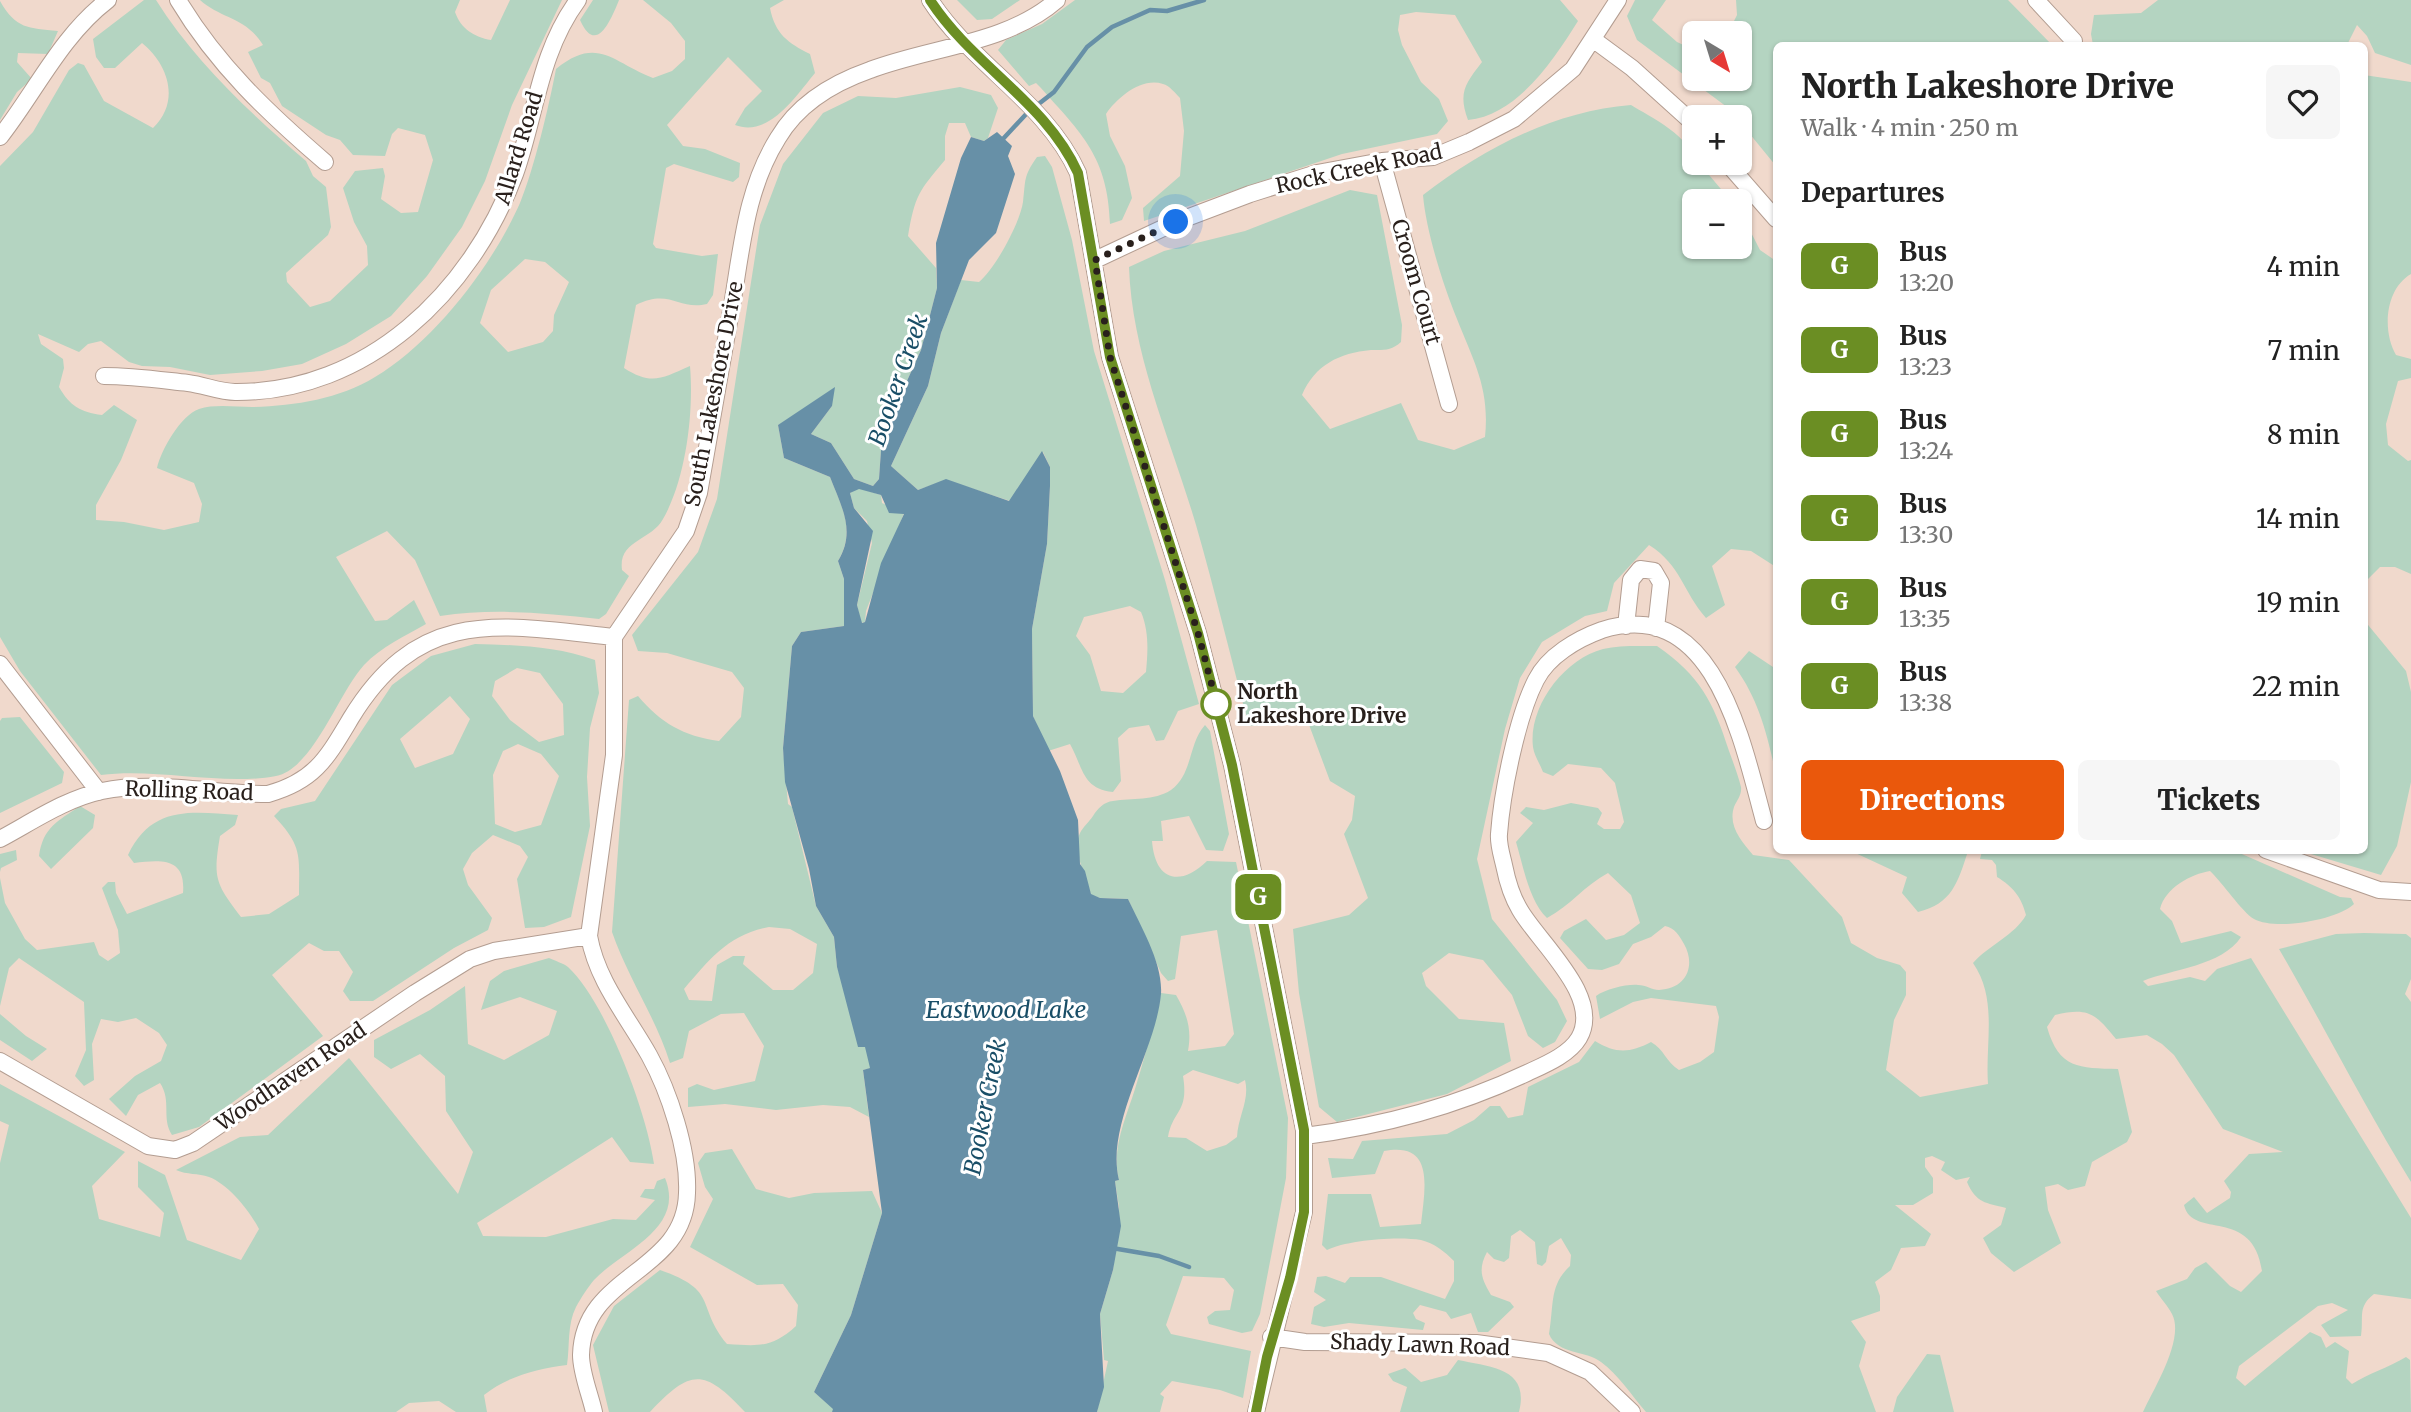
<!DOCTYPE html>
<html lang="en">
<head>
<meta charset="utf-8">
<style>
	:root { --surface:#fff; --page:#f6f6f6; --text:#222; --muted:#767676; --accent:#ea580c }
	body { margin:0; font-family:Merriweather,serif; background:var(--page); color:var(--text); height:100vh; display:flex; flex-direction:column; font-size:26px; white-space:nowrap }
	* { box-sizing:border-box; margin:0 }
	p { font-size:23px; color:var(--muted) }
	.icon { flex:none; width:38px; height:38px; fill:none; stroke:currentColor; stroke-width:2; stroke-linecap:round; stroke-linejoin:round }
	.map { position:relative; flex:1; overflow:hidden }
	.panel { position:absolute; left:1773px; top:42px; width:595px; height:812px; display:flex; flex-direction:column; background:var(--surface); border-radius:10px; box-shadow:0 2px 5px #0004 }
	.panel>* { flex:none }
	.badge { padding:0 14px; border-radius:10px; font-size:24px; line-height:46px }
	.needle { width:46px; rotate:142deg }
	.tools { position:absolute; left:1682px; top:21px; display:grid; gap:14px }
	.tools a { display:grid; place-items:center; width:70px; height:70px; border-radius:10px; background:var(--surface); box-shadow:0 2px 5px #0004; font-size:35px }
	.you { position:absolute; width:35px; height:35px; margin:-18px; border:5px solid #fff; border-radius:50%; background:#1a73e8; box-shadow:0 0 0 10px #1a73e833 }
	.map>.badge { position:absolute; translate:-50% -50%; box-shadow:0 0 0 4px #fff }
	h2 { padding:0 28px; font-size:26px; line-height:63px }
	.round { display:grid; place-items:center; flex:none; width:74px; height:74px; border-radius:10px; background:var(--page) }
	.summary { display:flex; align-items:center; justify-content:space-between; height:119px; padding:0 28px }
	h1 { font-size:33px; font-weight:800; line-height:52px }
	.primary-button { display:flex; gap:14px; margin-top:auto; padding:14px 28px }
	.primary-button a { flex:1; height:80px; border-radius:10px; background:var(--accent); color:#fff; font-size:28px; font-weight:800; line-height:80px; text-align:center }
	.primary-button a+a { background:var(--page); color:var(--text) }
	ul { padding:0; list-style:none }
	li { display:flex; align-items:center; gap:21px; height:84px; padding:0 28px }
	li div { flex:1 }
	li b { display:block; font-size:26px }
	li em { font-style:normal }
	li .badge { min-width:77px; font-weight:700; text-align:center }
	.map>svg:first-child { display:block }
	.green { fill:#b4d4c1; fill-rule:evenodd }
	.water { fill:#6790a7; fill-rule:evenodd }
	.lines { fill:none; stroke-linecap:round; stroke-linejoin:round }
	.stream { stroke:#6790a7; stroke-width:4.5 }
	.minor-casing { stroke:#b39d91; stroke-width:18 }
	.minor { stroke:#fff; stroke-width:16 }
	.line-casing { stroke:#fff; stroke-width:16 }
	.line { stroke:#6b8e23; stroke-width:10 }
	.walk { stroke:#29201c; stroke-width:7; stroke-dasharray:0 12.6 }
	.stop-dot { fill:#fff; stroke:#6b8e23; stroke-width:3.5 }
	.labels { text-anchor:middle; stroke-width:6; stroke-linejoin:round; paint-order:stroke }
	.street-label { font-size:21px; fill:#29201c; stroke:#fff }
	.stop-label { font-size:21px; font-weight:bold; fill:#29201c; stroke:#fff; text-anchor:start }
	.water-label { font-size:23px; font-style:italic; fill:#194e67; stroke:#fff }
</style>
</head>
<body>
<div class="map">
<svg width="2411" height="1412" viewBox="0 0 2411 1412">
	<rect width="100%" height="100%" fill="#f0d9cc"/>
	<path class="green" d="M144 0H156C195 62 251 114 306 161L313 176 326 187 331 227 328 235 286 273 287 282 310 307 330 301 368 265 367 246 354 222 343 188 355 171 383 168 385 176 381 199 401 213 418 212 433 160 425 135 398 128 392 134 385 156 353 155 340 140 326 135 282 106 270 83 261 78 248 52 263 45C246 17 221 19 200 0H460L455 12C461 29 474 37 491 40L510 0H562L512 105 485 181 462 227 427 276 391 316 346 344 302 364 262 371 210 375 170 367 142 366 129 362 101 341 88 344 79 352 38 334 41 344 63 359 64 368 59 387C70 406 80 412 102 415L114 405 137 420 121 460 96 505V520L124 522 164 530 199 522 202 504 194 483 157 468C161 450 181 415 199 409 214 404 236 407 252 407 294 406 339 399 375 377 434 342 492 266 520 203 534 169 549 106 556 69 598 35 613 63 653 78L672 71 685 59V41L671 23 643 0H784L770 8C775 34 788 43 810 54L815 73C796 96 769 138 735 125L745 108 762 91 728 57 667 125 683 146 705 149 740 163 739 177 733 182 674 164 666 168 653 244 656 248 702 256 718 254 713 295 707 304C679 311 670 288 636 305L624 368C652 386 662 378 690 366 694 412 686 479 663 519 651 541 618 540 622 570L629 576 606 614 599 619C545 613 494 608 440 616L415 560 387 531 336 557 375 621 387 620 414 600 426 624C405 636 381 647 364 665 339 692 313 769 276 776 222 786 158 768 101 775L20 671 0 637V166L33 132 69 70 78 63 84 65 104 101 153 128C181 101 168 64 142 43L115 68H104L96 57 93 39ZM525 259 545 262 569 282 554 315 553 331 543 342 508 352 480 323 491 290Z
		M593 0H619C611 20 596 56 580 20Z
		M957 0H1020L992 19 977 20Z
		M1075 0H1560L1578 21C1554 59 1518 115 1468 120 1458 93 1465 84 1482 62L1455 15 1416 12 1400 15 1398 30 1402 45 1421 82 1439 99 1448 121 1437 134 1342 154 1144 221 1143 208 1180 176 1184 131 1180 98C1176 94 1169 85 1163 84 1141 77 1117 98 1106 114L1110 136 1125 166 1132 198 1122 220 1110 224C1108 157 1082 134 1040 87L1036 83 1029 86 998 50 1006 40 1042 24Z
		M1635 0H1666L1652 20 1677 42 1694 50V79H1740V33H1728L1737 15 1736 0H2008L2052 45 1776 46V166L1740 122V117H1735L1727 107 1637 40 1627 16Z
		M2158 0H2411V65L2375 53 2367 36 2357 25 2347 45H2093L2091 34 2094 15 2141 13Z
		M0 1C16 29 28 28 58 31L48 54 18 53 17 62 32 79 17 92 0 120Z
		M2364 75 2411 82V274C2385 289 2382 331 2396 355L2411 359V378L2398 381 2386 424 2388 445 2408 461 2411 460V574L2395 567H2380L2365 582 2364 597Z
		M960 87 991 95 998 108 988 138 984 141 971 137 965 123H949L945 136V160C919 191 915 195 908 236L936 268 937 288 921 350 882 436 879 479 873 486 854 479 831 443 811 434 832 406 778 425 784 458 830 477C842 508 856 530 838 561L844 579V626L801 632 792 646 783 748 788 804 792 807 816 906 834 937 837 967 872 1063 871 1068 863 1070 869 1117 850 1107 823 1105 776 1110 725 1104 688 1107V1088L697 1084 714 1090 755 1081 764 1046 744 1013 721 1014 689 1031 683 1058 670 1063C656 1018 628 978 612 932L629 700 638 696C661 723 683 736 719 741L741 717 744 688 732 672 667 653 638 651 632 635 698 552 717 499 760 225 783 164 823 113 858 96 896 98ZM769 927 790 929 817 944 813 973 793 990H773L743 964 745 956H733L717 965 712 1001 689 1000 684 989C710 959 728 935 769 927Z
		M1631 105C1649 116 1694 138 1694 163H1699L1731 201H1694V247H1740V211L1760 250 1776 261V567L1751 551 1731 549 1712 566 1725 605 1706 618C1683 592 1681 565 1649 545L1614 583 1607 611 1585 616 1542 642 1520 678 1505 729 1477 859 1492 919 1557 1000 1567 1021 1555 1042 1543 1048 1528 1036 1512 995 1483 960 1449 953 1422 973 1426 986 1459 1019 1504 1023 1511 1061 1447 1094 1337 1122 1319 1107 1299 993 1293 929 1349 915 1368 898 1344 834 1352 820 1355 796 1330 781 1308 722 1249 726C1231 659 1215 591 1196 525 1171 440 1132 356 1129 267L1164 251 1245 231 1350 190 1377 195 1402 325 1401 342C1391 351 1384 350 1371 350 1339 353 1315 365 1302 395L1330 429 1401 403 1418 440 1454 450 1485 437C1490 389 1474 362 1457 319 1443 285 1426 231 1423 195 1483 149 1554 111 1631 105Z
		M1045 156 1052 167 1072 240 1094 351 1165 580 1199 704 1178 711 1164 740 1156 741 1149 725 1129 728 1118 738 1121 781 1113 792C1082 789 1083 767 1070 744L1048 751 1033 716 1032 629 1047 544 1050 486V467L1043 452 1010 501 946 480 918 490 891 466 928 386 941 333 961 280 979 282C995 269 1020 223 1023 202 1026 179 1023 177 1037 157ZM1130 606 1141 612C1149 631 1148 651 1146 672L1123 693 1101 691 1090 655 1076 636 1084 617Z
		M859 488 881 495 882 503 904 513 866 611 865 622 861 623 857 605 872 543 867 521 854 508 850 493Z
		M2364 620 2406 671 2411 692V782L2397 846 2381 875 2301 851 2364 850Z
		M475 644C517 645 555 646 595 660L599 693 590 728 587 777 590 826 571 917 544 927 525 928 517 879 528 857 520 846 493 835 472 853 463 869 468 885 492 918 488 930 454 948 373 1001H350L343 991 353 972 339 951H324L309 943 272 975 323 1036 199 1127 172 1135C161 1118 172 1101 160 1083L138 1095 126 1116 109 1099 135 1076 161 1061 167 1045 159 1033 136 1018 118 1022 101 1019 92 1044 94 1080 84 1086 75 1076 86 1050 84 1002 19 958 9 968 0 1006V878L5 903 25 939 37 950 94 942 99 955 108 961 120 953 118 930 102 888 108 882H115L116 893 127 914 183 893C186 857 161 860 134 863L128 855C152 805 191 812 238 815L235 825 220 836C213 878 215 883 241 917L269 914 299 895C299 855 303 847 274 816L281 809 315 801 392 685 431 656ZM517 668 540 673 563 704 564 735 539 742 510 720 492 696 495 681ZM450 696 470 719 453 754 415 768 400 739ZM518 744 541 754 559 776 541 825 515 832 495 824 493 775 503 751Z
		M1657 646C1700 676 1713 701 1729 751 1733 762 1738 775 1741 787 1742 795 1737 800 1734 807 1728 826 1741 841 1753 855L1789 860 1842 917 1851 943 1877 958 1900 965 1906 972V995L1894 1020 1886 1070 1920 1097 1988 1084C1985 1043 1998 999 1973 963 1989 945 2015 935 2026 915 2021 896 2013 887 1997 877L1996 865 1992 860 1980 859 1982 851H2235L2340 897 2351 898 2354 904C2337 920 2276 931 2254 919 2242 912 2222 882 2210 871 2191 874 2165 888 2160 909L2172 921 2181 943 2231 931 2241 937C2222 966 2172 969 2143 981L2148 986 2190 977 2205 981 2217 969 2251 958 2411 1218V1299L2374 1294C2357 1307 2364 1317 2361 1336L2330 1337 2321 1325 2348 1310 2332 1303 2318 1306 2239 1366 2236 1378 2245 1386 2310 1332 2321 1337 2326 1348 2335 1342 2349 1351 2346 1378 2352 1384C2369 1373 2388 1368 2406 1357L2410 1360 2411 1412H2143C2154 1388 2185 1339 2172 1314 2168 1306 2161 1299 2156 1291L2187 1279 2195 1268 2206 1262 2230 1286 2241 1292 2262 1271C2253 1206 2192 1240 2184 1205L2194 1197 2207 1213 2230 1198 2231 1192 2224 1181 2249 1154 2283 1152 2223 1129 2174 1055 2162 1044 2147 1035 2116 1039C2095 1013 2088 1007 2055 1015L2047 1027C2059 1069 2079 1068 2118 1069L2132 1132 2127 1142 2092 1162 2085 1186 2068 1190 2058 1184 2045 1187 2048 1210 2061 1243 2014 1272 1991 1253 1983 1238 2001 1225 2006 1208C1986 1203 1976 1203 1967 1182L1970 1177 1956 1180 1941 1170 1945 1162 1932 1156 1925 1158V1167L1933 1178V1193L1913 1205H1895L1931 1234 1925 1246 1901 1248 1891 1270 1875 1282 1880 1296V1311L1851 1321 1866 1342 1859 1366 1876 1412H1646C1632 1396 1618 1374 1601 1362 1586 1350 1558 1355 1549 1334 1554 1306 1549 1285 1570 1266L1571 1255 1561 1238 1549 1246 1546 1262 1542 1266 1537 1264 1535 1242 1520 1230 1511 1236 1509 1258 1504 1262 1494 1259 1487 1252C1478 1269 1481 1278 1491 1295L1510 1302 1514 1307 1488 1332H1478L1471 1313 1451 1319 1446 1312 1420 1305 1413 1313 1416 1319 1425 1323 1423 1330 1349 1323 1324 1327 1311 1324 1314 1307 1326 1300 1314 1292 1317 1277 1326 1276 1345 1283 1350 1277H1381L1445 1299 1454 1281V1261C1445 1252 1434 1243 1421 1240 1398 1236 1347 1240 1327 1250L1322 1245 1328 1194H1371L1380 1227 1421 1224C1425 1188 1435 1141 1384 1151L1375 1174 1332 1178 1328 1158 1353 1159 1362 1141 1447 1134 1474 1120 1490 1106H1500L1508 1118 1523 1115 1528 1087 1579 1062 1595 1041C1616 1054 1630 1053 1651 1042 1664 1049 1666 1062 1679 1070L1700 1062 1714 1052 1719 1017 1716 1006 1651 998 1633 1002 1600 1019 1596 996C1606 989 1627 984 1638 985 1646 985 1652 990 1659 990 1687 989 1696 965 1684 944 1679 935 1675 928 1665 926L1651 937 1633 944 1619 964 1602 970 1588 969 1560 938 1564 931 1586 919 1606 940 1624 935 1640 923 1631 895 1608 873C1585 885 1570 906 1547 918 1529 901 1523 865 1516 842L1533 823 1520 813 1526 807 1544 810 1571 803 1598 808 1602 813 1597 824 1604 829H1620L1624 822 1615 783 1601 768 1568 764 1553 776 1543 772C1540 764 1534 755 1533 747 1528 707 1564 659 1603 649 1620 645 1639 646 1657 646Z
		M1749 651 1776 669V774C1767 734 1759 700 1735 667Z
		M20 717 64 772 62 783 0 813V721L2 718Z
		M1205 725 1210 731 1229 834 1223 851 1206 850 1189 816 1161 821 1163 841H1152C1155 880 1179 888 1207 861L1236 862 1288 1118 1286 1178 1260 1314 1252 1331 1242 1333 1209 1324 1207 1317 1215 1311 1230 1310 1234 1290 1224 1278 1183 1276 1166 1325 1171 1334 1251 1351 1243 1398 1220 1390 1172 1381 1160 1394 1164 1397 1160 1412H1097L1108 1361 1104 1360 1100 1314 1113 1270 1119 1207 1115 1181 1119 1180C1111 1148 1126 1118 1135 1089 1145 1057 1153 1025 1161 993L1176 995C1187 1014 1192 1029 1188 1051L1225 1046 1234 1034 1217 930 1181 936 1175 979 1168 981 1161 973 1128 899 1100 898 1091 895C1087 877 1071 851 1080 833 1083 827 1089 822 1093 816 1098 808 1104 802 1113 801 1132 798 1154 801 1171 790 1193 774 1188 744 1205 725ZM1193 1070 1238 1084 1245 1080C1250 1100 1238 1116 1237 1137L1226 1145 1207 1151 1186 1138 1168 1137C1173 1109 1189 1113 1183 1076Z
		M80 806 95 815 93 828 51 869 39 856C43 827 58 821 80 806Z
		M16 850 17 860 1 868 0 872V854Z
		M1851 851H1968C1958 882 1952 904 1918 912L1902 893 1907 877Z
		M2364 933 2406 934 2411 938V979L2405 994 2411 1002V1182C2364 1106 2324 1026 2279 949L2336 934Z
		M549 958C555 961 563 963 568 967 606 1002 647 1113 654 1164L630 1162 612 1137 477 1223 483 1236 546 1237 613 1219 636 1220 655 1200 640 1197 645 1189H654L657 1181 665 1178C686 1229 621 1251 594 1280 588 1287 581 1298 576 1307 567 1325 570 1345 567 1365 537 1369 508 1376 484 1395L487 1412H456L439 1401 409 1403 396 1412H0V1163L9 1125 0 1121V1084L125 1152 92 1186 99 1219 160 1237 164 1213 138 1187V1161L165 1175 187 1240 241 1260 259 1229C250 1211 228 1184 209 1177 198 1173 187 1175 176 1170L240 1137 268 1135 349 1058 458 1194 473 1152 446 1111 445 1076 420 1054 391 1069 374 1057V1040L430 1010 465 986 468 1044 504 1060 549 1035 557 1011 520 997 481 1010 490 981 504 971Z
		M0 1014 26 1036 47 1049 32 1061 0 1040Z
		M732 1149 756 1189 789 1198 814 1193 872 1191 882 1213 851 1315 814 1392 834 1409 832 1412H745C703 1367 690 1370 650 1412H609L593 1345 614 1306 660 1270C720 1291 695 1305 727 1344 759 1346 772 1348 796 1326L798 1305 783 1284 757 1285 690 1247 713 1199 705 1187 698 1163 705 1153Z
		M1927 1354 1940 1355 1954 1412H1893L1897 1397Z
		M1458 1360C1491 1367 1530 1368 1519 1412H1400L1407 1387 1393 1381 1388 1374 1405 1368 1421 1382 1447 1375Z"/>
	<path class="water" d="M997 132 1012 146 1008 156 1015 174 996 233 969 260 941 333 928 386 891 466 918 490 946 479 1009 501 1042 451 1050 467V486L1047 544 1032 629 1033 716 1060 771 1078 820 1080 864 1085 871 1091 894 1100 898 1128 899C1141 927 1163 963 1161 994 1156 1051 1105 1124 1119 1180L1115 1181 1121 1226 1113 1270 1100 1314 1104 1387 1097 1412H832L833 1409 814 1392 851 1315 882 1213 863 1070 870 1068 865 1047H858L837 967 834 937 816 906 809 869 785 782 783 748 792 646 801 632 844 626V579L838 561C856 531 842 508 830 477L784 458 778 425 835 387 832 406 811 434 831 443 854 479 873 486 879 479 882 436 921 350 937 288 936 243 961 158 971 137 984 141ZM859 489 881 495 889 513 904 514 881 563 865 622 862 623 857 605 873 531 854 508 850 493Z"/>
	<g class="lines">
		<path class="stream" d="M1036 106 1054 92 1087 47 1112 27 1150 10 1167 11 1204 0
			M1002 140 1029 111
			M1112 1248 1159 1256 1189 1267"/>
		<defs>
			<path id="minor" d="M178 0C217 65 268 113 325 162
				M930 0C972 65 1046 102 1078 173L1110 357 1198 633 1232 765 1304 1130V1212L1256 1412
				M2036 0 2074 41
				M1594 40 1632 68 1694 124
				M0 137C36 91 61 36 108 0
				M1382 161 1449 404
				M1727 163 1776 219
				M1095 260 1176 222 1250 194 1317 173 1382 161 1433 157 1469 142 1514 119 1573 69 1618 0
				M104 376C133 376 160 380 188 383 204 385 220 392 235 392 367 393 471 292 515 174 536 115 539 53 578 0
				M1626 626 1631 580 1640 569 1654 571 1661 583 1656 628
				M0 664 99 792
				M0 839C32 822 65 799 102 791 155 780 214 794 268 794 315 781 327 758 351 718 420 605 501 625 614 637
				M2266 850 2379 890 2411 892
				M0 1061 148 1146 175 1150 193 1143 415 993 470 959 494 951 589 936
				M1305 1136C1383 1126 1455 1107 1527 1073 1544 1065 1569 1055 1579 1038 1603 997 1539 943 1520 910 1512 897 1507 880 1504 865 1502 856 1498 844 1499 834 1502 793 1517 717 1536 680 1548 656 1577 639 1602 630 1715 594 1743 745 1764 821
				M1271 1337 1305 1342 1476 1343 1548 1353 1590 1372 1632 1412
				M594 1412C590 1394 581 1373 581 1355 583 1273 685 1274 687 1193 689 1151 669 1091 649 1055 627 1016 597 981 589 936L614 755V637L686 531 699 493C710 430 721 368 732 305 742 247 746 189 778 138 798 104 833 83 870 70 930 47 1007 44 1057 0"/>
		</defs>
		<use href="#minor" class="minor-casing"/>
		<use href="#minor" class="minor"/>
	</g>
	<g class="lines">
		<defs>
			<path id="line" d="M930 0C972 65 1046 102 1078 173L1110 357 1198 633 1232 765 1304 1130V1212L1290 1278 1267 1357 1256 1412"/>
		</defs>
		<use href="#line" class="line-casing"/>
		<use href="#line" class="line"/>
		<path class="walk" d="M1176 222 1095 260 1110 357 1198 633 1219 712 1216 704"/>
	</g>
	<circle class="stop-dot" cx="1216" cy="704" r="14"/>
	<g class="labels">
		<g class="street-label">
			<text transform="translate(519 148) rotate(-73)" y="7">Allard Road</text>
			<text transform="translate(1359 169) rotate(-12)" y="7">Rock Creek Road</text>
			<text transform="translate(1416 282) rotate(74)" y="7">Croom Court</text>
			<text transform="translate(714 394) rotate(-79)" y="7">South Lakeshore Drive</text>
			<text transform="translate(189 791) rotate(2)" y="7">Rolling Road</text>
			<text transform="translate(291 1077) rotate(-34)" y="7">Woodhaven Road</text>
			<text transform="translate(1420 1345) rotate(2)" y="7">Shady Lawn Road</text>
		</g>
		<g class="stop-label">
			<text x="1237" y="699">North<tspan x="1237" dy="24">Lakeshore Drive</tspan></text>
		</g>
		<g class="water-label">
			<text transform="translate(898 380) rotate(-71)" y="8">Booker Creek</text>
			<text x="1006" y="1018">Eastwood Lake</text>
			<text transform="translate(985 1107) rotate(-79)" y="8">Booker Creek</text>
		</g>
	</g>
</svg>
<div class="tools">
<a><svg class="needle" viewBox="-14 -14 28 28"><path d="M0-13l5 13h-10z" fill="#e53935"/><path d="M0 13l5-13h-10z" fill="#767676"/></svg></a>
<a>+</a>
<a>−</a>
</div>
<div class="you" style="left:1176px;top:222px"></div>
<b class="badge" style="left:1258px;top:897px;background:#6b8e23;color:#fff">G</b>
<section class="panel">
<div class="summary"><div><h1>North Lakeshore Drive</h1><p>Walk · 4 min · 250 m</p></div><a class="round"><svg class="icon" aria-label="heart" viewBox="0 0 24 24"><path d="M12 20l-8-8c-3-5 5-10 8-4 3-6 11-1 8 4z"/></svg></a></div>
<h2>Departures</h2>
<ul>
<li><span class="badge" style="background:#6b8e23;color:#fff">G</span><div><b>Bus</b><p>13:20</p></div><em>4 min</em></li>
<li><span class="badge" style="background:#6b8e23;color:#fff">G</span><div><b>Bus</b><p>13:23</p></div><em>7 min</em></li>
<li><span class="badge" style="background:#6b8e23;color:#fff">G</span><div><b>Bus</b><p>13:24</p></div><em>8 min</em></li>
<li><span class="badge" style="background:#6b8e23;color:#fff">G</span><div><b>Bus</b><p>13:30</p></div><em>14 min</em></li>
<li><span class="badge" style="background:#6b8e23;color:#fff">G</span><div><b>Bus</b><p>13:35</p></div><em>19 min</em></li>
<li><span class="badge" style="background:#6b8e23;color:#fff">G</span><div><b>Bus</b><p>13:38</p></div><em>22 min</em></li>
</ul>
<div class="primary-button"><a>Directions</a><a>Tickets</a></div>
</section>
</div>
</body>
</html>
